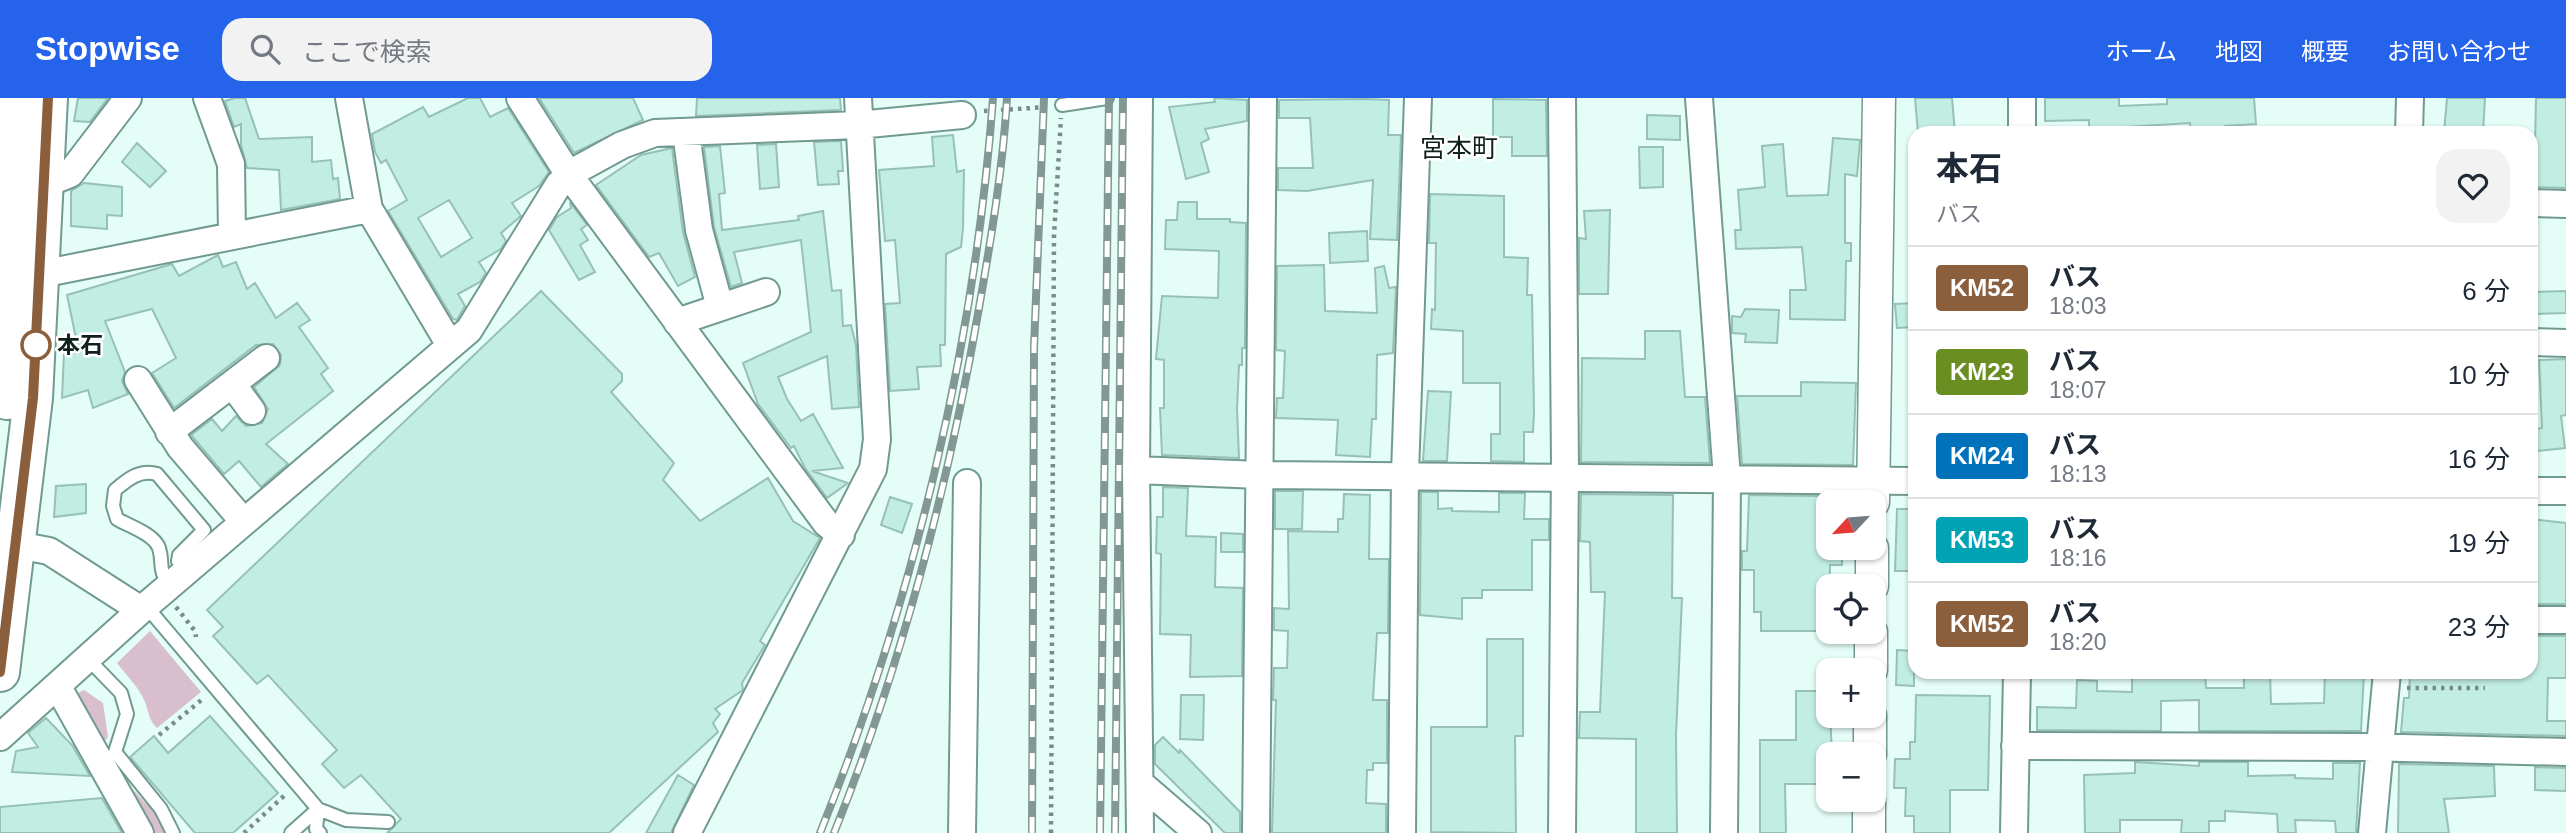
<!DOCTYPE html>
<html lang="ja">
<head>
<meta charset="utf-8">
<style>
	:root { --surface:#fff; --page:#f2f2f3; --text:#1f2937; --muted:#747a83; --line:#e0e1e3; --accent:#2563eb }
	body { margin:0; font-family:Arial,"Noto Sans JP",sans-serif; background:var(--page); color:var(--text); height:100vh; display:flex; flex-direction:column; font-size:26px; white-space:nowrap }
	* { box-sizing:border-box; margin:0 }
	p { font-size:23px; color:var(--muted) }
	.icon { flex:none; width:38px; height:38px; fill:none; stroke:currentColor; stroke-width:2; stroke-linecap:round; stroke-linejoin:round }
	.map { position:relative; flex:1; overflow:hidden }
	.side { position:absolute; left:1908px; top:28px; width:630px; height:553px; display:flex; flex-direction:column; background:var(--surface); border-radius:21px; box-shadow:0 2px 5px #0004 }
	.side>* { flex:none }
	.badge { padding:0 14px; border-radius:5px; font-size:24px; line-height:46px }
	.needle { width:46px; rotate:244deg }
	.tools { position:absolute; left:1816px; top:392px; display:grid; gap:14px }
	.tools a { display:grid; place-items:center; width:70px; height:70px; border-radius:14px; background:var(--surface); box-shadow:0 2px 5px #0004; font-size:35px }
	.map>.badge { position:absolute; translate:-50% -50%; box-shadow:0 0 0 4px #fff }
	.round { display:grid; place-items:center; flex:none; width:74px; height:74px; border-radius:21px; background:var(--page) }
	.summary { display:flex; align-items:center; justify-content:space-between; height:119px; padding:0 28px }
	h1 { font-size:33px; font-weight:700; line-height:52px }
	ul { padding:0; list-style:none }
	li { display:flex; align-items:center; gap:21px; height:84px; padding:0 28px; border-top:2px solid var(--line) }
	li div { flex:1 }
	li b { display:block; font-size:26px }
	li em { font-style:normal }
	li .badge { min-width:77px; font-weight:700; text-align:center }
	header { display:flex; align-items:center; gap:42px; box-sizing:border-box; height:98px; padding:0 35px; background:var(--accent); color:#fff }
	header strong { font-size:33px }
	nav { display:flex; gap:38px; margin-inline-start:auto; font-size:24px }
	.search { width:490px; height:63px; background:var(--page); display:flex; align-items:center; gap:18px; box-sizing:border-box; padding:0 24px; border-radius:21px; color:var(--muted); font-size:26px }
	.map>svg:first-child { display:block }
	.green { fill:#d9bfcd }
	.building { fill:#c2ede3; stroke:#97c0b7; stroke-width:2; fill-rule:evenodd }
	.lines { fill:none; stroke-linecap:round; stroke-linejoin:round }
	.service-casing { stroke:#719a91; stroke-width:16 }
	.minor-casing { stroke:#719a91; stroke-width:30 }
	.tertiary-casing { stroke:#719a91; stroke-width:35 }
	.trunk-casing { stroke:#719a91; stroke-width:42 }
	.path { stroke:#788d88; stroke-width:4.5; stroke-dasharray:3.5 5; stroke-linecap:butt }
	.service { stroke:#fff; stroke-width:12 }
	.minor { stroke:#fff; stroke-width:26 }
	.tertiary { stroke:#fff; stroke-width:32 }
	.trunk { stroke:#fff; stroke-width:38 }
	.rail-casing { stroke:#839793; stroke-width:8 }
	.rail { stroke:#fff; stroke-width:5; stroke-dasharray:16; stroke-linecap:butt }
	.line-casing { stroke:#fff; stroke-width:16 }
	.line { stroke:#8b5e3c; stroke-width:10 }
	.stop-dot { fill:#fff; stroke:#8b5e3c; stroke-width:3.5 }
	.labels { text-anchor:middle; stroke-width:5; stroke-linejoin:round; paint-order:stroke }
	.stop-label { font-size:23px; font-weight:bold; fill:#10201d; stroke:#fff; text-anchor:start }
	.quarter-label { font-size:26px; fill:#10201d; stroke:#fff }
</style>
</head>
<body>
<header>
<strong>Stopwise</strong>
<div class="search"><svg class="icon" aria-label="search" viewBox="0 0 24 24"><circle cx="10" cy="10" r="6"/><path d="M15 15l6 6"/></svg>ここで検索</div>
<nav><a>ホーム</a><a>地図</a><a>概要</a><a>お問い合わせ</a></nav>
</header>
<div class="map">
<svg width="2566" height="735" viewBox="0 0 2566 735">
	<rect width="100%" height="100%" fill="#e4fdf7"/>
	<path class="green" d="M150 533 201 594 157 630C148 621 149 614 145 604 139 589 126 577 117 565Z
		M84 592 103 605 108 639 102 647 74 597Z
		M120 678 157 717 166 735H151Z"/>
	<path class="building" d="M78 0H108L90 24 74 23Z
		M235 0H245L259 41 312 39V64L331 62 333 81 338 80 340 101 281 112 279 72 247 70 241 47V26L234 29 225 3Z
		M468 0H480L490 19 508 10 549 74 539 88 512 105 521 118 501 135 506 143 501 151 479 164 486 175 480 184 458 196 465 208 457 222 453 221 388 113 407 102 386 62 381 65 375 54 372 36 423 9 429 19ZM449 102 472 140 441 159 418 120Z
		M539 0H633L643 22 574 55Z
		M697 0H840L841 12 696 18Z
		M1214 0 1247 2V23L1205 31 1209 41 1201 45 1209 74 1186 81 1169 9 1215 4Z
		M1915 0H1952L1955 35H1918Z
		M2045 0H2119V8L2167 6V0H2254L2256 26 2225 28V35H2191L2190 25 2110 30V35H2089V22L2045 23Z
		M2447 0H2485L2483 35H2444Z
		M2536 0H2566V90L2534 89Z
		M1365 1 1389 2 1388 37H1401L1397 142 1370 141 1373 82 1307 93 1278 92V70H1313L1310 20H1279V2Z
		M1493 1 1546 2 1547 58H1512V39H1493Z
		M1647 17 1680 18V42L1647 41Z
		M953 37 957 74 964 72 963 130 961 149 946 156 945 247H940L941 268 917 269 919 291 890 293 885 206 900 205 895 142 885 143 879 72 934 68 932 39Z
		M1833 40 1860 42 1857 78 1845 76V145H1851V163H1846L1845 222 1790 221V192H1806L1802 149 1736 151 1735 132H1741L1738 92 1765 89 1762 48 1783 46 1787 98 1828 97Z
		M841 43 843 73H838L839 86 818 87 814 44Z
		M137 45 166 73 150 89 122 64Z
		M776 46 779 89 760 91 757 47Z
		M720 48 725 95 719 96 722 132 799 122 798 118 823 113 832 193 841 192 843 228 851 227 856 247 859 309 832 311 827 258 778 279 787 301 801 323 813 316 843 370 812 373 848 385 827 400 805 370 794 348 791 350 758 306 743 265 811 234 801 142 734 154 742 185 731 189 714 129 704 49Z
		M1639 49H1663V89L1640 90Z
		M672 50 683 134 695 179 678 188 659 155 649 159 596 87 641 57Z
		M84 85 122 89V118L107 117V131L71 128V93Z
		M1430 96 1504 98V159L1528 160 1527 197H1532L1534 314 1533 334H1524V364L1491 363V336H1500V285H1463V233L1431 231 1432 211 1435 212 1436 145H1429Z
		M570 104 587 127 581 131 588 142 580 147 595 174 579 182 549 132 557 119 571 110Z
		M1178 104H1197V121H1230V124L1246 125 1245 250H1242V267H1239L1237 311 1239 360 1162 357 1160 310H1164V262L1156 261 1162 198 1218 200 1219 153 1165 151 1166 122H1177Z
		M1610 112 1608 196H1579V140L1586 141 1584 113Z
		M1367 133 1368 163 1330 165 1329 135Z
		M218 157 223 169 236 164 247 191 255 185 276 220 297 205 310 222 299 229 328 270 321 276 333 293 266 346 288 366 261 389 239 363 224 376 191 337 212 321 222 333 236 318 246 328 262 325 268 311 254 289 280 267 281 257 273 246 256 247 174 310 152 275 176 260 152 211 105 223 125 274 122 283 128 296 93 310 88 292 62 300 64 255H79L67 197 172 166 179 178Z
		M1324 167 1325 213 1377 215 1375 170 1384 168 1389 190 1396 189 1393 255 1377 257 1376 321H1372L1370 359 1336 357 1338 322 1276 320 1277 300H1283L1285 253 1276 252 1277 168Z
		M541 193 622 276V283L611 294 674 365 663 382 700 423 768 380 793 423 820 440 760 543 765 547 742 585 743 592 715 611 720 616 713 625 718 634 609 735H387L401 721 361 677 344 690 322 666 337 652 268 577 257 586 213 538 223 529 207 512Z
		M2566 193V215L2536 216 2535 194Z
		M1914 205V229L1897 230 1895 206Z
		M1745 211 1779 212 1777 245 1745 244 1746 236 1732 235V218L1741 219Z
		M1645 233H1680L1685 299H1705L1710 365 1581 364 1582 260 1645 261Z
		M2566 261V317L2561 318 2565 350 2537 353 2535 331 2542 330 2539 262Z
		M1801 284 1856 285 1853 367 1742 366 1737 298H1801Z
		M1428 293 1451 294 1447 363H1423Z
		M86 386V415L54 419 56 388Z
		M1163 389 1188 390 1186 438 1216 439 1215 489 1243 490 1242 578 1190 579 1191 537 1160 536 1161 456 1156 455 1157 419H1163Z
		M1275 393H1303L1302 431H1275Z
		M1421 394H1438V411L1452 410V413L1499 414V395H1525L1524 421H1549V442H1532V492H1482V500H1462V521L1420 517Z
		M1344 396 1370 397 1369 461H1389L1388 535H1377L1373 602H1387V665H1373V672H1367L1366 705 1386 706V735H1272L1276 602H1273L1274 570H1287L1288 533 1274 532V510L1289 511 1288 433 1338 434V421H1343Z
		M1581 396 1673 397 1672 500H1682L1676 637 1677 735H1636V641L1579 640 1580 614H1600L1605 494H1591L1590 444 1580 443Z
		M1749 397 1819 398V423H1829V450H1842V467H1830L1829 533H1761V514H1754V472H1742V453H1747Z
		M890 399 912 406 902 435 881 427Z
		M1897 411H1914V473H1895Z
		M2531 421 2566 425V506H2530V497H2537V458H2530Z
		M1221 435 1243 436V454H1221Z
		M2530 538H2566V580H2548L2547 623H2566V638L2401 634 2404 600H2409L2410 574H2530Z
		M1487 541H1523V638H1515L1516 735 1431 734V629H1487Z
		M1897 552 1914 553V588L1896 587Z
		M2132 574H2205L2206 590H2244V574H2270L2271 606 2324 605 2325 574H2364L2361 633H2199V602L2161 603V633L2037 632V609L2076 610 2077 582 2097 583V593L2132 594Z
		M1796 593H1829L1832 656H1829V686H1785L1786 735H1760V642H1796Z
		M1181 597H1204L1203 642 1180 641Z
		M1916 597 1990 598 1988 692H1950V735H1914V718H1905L1906 690H1894L1895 661H1910V644H1915Z
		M210 618 278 695 233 735H195L130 659 154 638 168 655Z
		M46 620 72 647 90 678 12 674 16 653 38 649 28 635Z
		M1163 639 1179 655 1180 652 1240 714V735H1225L1155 666V647Z
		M2135 664 2199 668V664H2248V678L2295 677V680L2333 681V665H2360L2356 735H2336L2335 723 2295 722 2296 735H2278L2277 716 2225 713V723H2209V735H2181L2182 722H2120V735H2085L2084 677 2135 675Z
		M2399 666 2494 668 2495 698 2444 701 2449 735H2398Z
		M2535 669 2566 670V693L2535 692Z
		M678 677 694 687 671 735H646Z
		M102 700 122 735H0V709Z"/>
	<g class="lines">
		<defs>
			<path id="service" d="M1062 7 1107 0
				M170 487C157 471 164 466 159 450 154 436 129 428 117 421L113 408 115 392C128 381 140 371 157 376L204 432 179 457 178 463 186 473
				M146 508 318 711 316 731 320 735
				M88 561 121 595 127 616 115 654 161 711 173 735
				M291 735 318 711 346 722 388 724"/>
			<path id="minor" d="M207 0 231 66 232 138
				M349 0 369 111 450 247
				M520 0 569 77 826 425 841 437
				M1139 0 1136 372 1140 735
				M1699 0 1727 380 1724 735
				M2022 0V35
				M686 34 699 132 720 209
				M2409 35 2410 0
				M45 86 70 76 128 0
				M2530 105 2566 106
				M41 176 369 111
				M677 224 766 194
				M2530 244 2566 245
				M138 282 180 349 244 424
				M233 287 252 313
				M169 334 266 260
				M1136 372 1260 377 1914 383
				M2530 393H2566
				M17 447 49 453 141 512
				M2530 522H2566
				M58 589 140 735
				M0 639 141 512 469 232 559 86 580 70 622 47 655 35 858 27 962 17
				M2015 648 2363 649 2566 654
				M1140 685 1198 735
				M687 735 873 371 877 341 858 0
				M962 735 967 385
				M1256 735 1263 0
				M1402 735 1405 376 1418 0
				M1562 735 1565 368 1562 0
				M2014 735 2017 574
				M2372 735 2387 574"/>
			<path id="tertiary" d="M1873 404 1879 0
				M1872 488V450
				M1871 572V534
				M1870 656V618
				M1869 735V702"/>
			<path id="trunk" d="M7 302 16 0
				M0 574 33 300 48 0"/>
		</defs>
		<use href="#service" class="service-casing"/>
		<use href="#minor" class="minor-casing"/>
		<use href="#tertiary" class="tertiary-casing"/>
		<use href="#trunk" class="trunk-casing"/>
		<path class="path" d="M984 13 1048 9
			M176 509 195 533 196 539
			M2407 590H2485
			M159 637 204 600
			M244 735 286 696
			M1051 735 1054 137 1061 20"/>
		<use href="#service" class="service"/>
		<use href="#minor" class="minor"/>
		<use href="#tertiary" class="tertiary"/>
		<use href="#trunk" class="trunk"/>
		<defs>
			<path id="rail" d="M820 735C913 504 975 248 993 0
				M834 735C902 566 948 390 979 210 991 141 1003 70 1007 0
				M1032 735 1034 250 1044 0
				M1100 735 1109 0
				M1115 735 1123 0"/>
		</defs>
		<use href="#rail" class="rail-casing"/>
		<use href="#rail" class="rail"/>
	</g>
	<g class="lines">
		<defs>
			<path id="line" d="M0 574 33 300 48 0"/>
		</defs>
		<use href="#line" class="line-casing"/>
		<use href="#line" class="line"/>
	</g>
	<circle class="stop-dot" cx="36" cy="247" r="14"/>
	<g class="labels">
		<g class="stop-label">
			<text x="57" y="255">本石</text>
		</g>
		<g class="quarter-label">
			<text x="1459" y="59">宮本町</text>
		</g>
	</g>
</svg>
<div class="tools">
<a><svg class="needle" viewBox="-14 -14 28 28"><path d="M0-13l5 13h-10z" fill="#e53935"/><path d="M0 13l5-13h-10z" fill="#747a83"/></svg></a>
<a><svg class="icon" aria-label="locate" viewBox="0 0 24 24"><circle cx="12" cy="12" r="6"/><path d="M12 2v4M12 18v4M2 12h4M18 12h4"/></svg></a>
<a>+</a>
<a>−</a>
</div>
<section class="side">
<div class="summary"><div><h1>本石</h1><p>バス</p></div><a class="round"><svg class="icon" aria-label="heart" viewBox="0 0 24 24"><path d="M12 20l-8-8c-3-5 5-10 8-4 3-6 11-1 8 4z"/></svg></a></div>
<ul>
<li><span class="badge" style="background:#8b5e3c;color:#fff">KM52</span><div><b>バス</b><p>18:03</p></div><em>6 分</em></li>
<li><span class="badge" style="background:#6b8e23;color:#fff">KM23</span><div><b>バス</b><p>18:07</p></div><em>10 分</em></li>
<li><span class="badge" style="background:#0072bc;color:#fff">KM24</span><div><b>バス</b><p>18:13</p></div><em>16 分</em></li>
<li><span class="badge" style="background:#00a3b4;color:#fff">KM53</span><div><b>バス</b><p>18:16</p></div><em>19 分</em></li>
<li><span class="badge" style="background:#8b5e3c;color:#fff">KM52</span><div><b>バス</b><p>18:20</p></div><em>23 分</em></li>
</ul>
</section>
</div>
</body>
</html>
